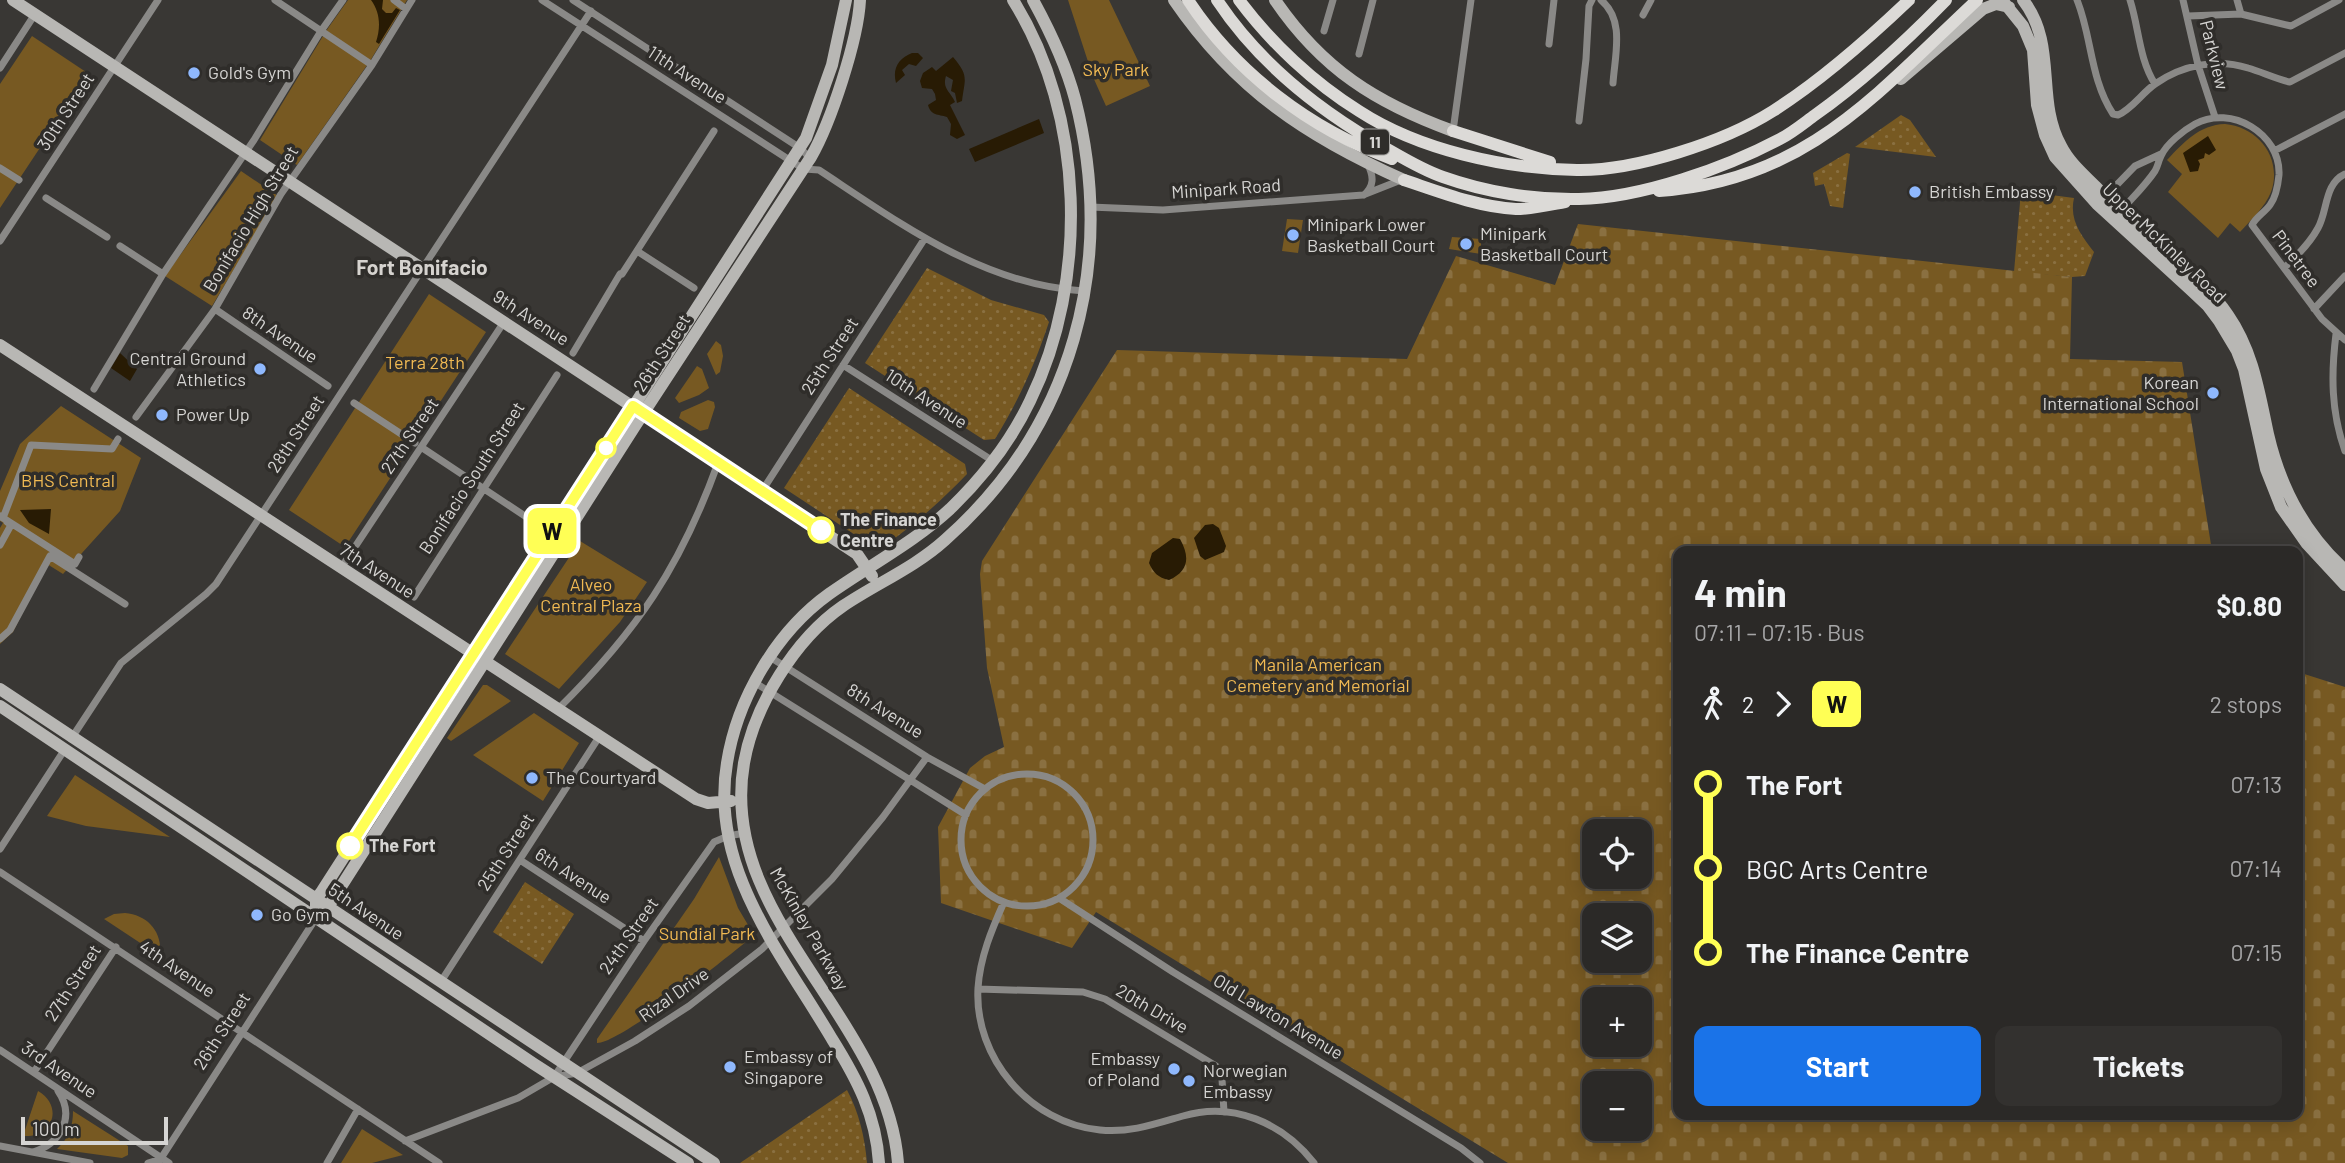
<!DOCTYPE html>
<html lang="en">
<head>
<meta charset="utf-8">
<style>
	:root { --surface:#2b2927; --page:#33312f; --text:#f1f3f6; --muted:#a6a6a7; --line:#474544; --accent:#1a73e8 }
	body { margin:0; font-family:Barlow,sans-serif; background:var(--page); color:var(--text); height:100vh; display:flex; flex-direction:column; font-size:26px; white-space:nowrap }
	* { box-sizing:border-box; margin:0 }
	p { font-size:23px; color:var(--muted) }
	.icon { flex:none; width:38px; height:38px; fill:none; stroke:currentColor; stroke-width:2; stroke-linecap:round; stroke-linejoin:round }
	.map { position:relative; flex:1; overflow:hidden }
	.side { position:absolute; left:1673px; top:546px; width:630px; height:574px; display:flex; flex-direction:column; background:var(--surface); border-radius:14px; box-shadow:0 4px 18px #0003,0 0 0 2px var(--line) }
	.side>* { flex:none }
	.badge { padding:0 14px; border-radius:10px; font-size:24px; line-height:46px }
	.controls { position:absolute; left:1582px; top:819px; display:grid; gap:14px }
	.controls a { display:grid; place-items:center; width:70px; height:70px; border-radius:14px; background:var(--surface); box-shadow:0 4px 18px #0003,0 0 0 2px var(--line); font-size:35px }
	.scale { position:absolute; left:21px; bottom:18px; width:147px; box-sizing:border-box; padding-left:7px; border:4px solid #d6d5d3; border-top:0; font-size:19px; line-height:24px; white-space:nowrap; color:#d6d5d3; -webkit-text-stroke:5px #2f2d2a; paint-order:stroke }
	.map>.badge { position:absolute; translate:-50% -50%; box-shadow:0 0 0 4px #fff }
	.legs { display:flex; align-items:center; gap:10px; height:77px; padding:0 21px; font-size:23px }
	.legs p { margin-inline-start:auto }
	.overview { display:flex; align-items:center; justify-content:space-between; height:119px; padding:0 21px }
	h1 { font-size:38px; font-weight:700; line-height:52px }
	.primary-button { display:flex; gap:14px; margin-top:auto; padding:14px 21px }
	.primary-button a { flex:1; height:80px; border-radius:14px; background:var(--accent); color:#fff; font-size:28px; font-weight:700; line-height:80px; text-align:center }
	.primary-button a+a { background:var(--page); color:var(--text) }
	ul { padding:0 21px; list-style:none }
	li { display:flex; align-items:center; gap:24px; height:84px; font-size:26px }
	li i { display:grid; place-items:center; width:10px; height:100%; margin:0 9px; background:currentColor }
	li i::after { content:''; width:18px; height:18px; margin:-9px; border:5px solid; border-radius:50%; background:var(--surface) }
	li p { margin-inline-start:auto }
	li:first-child i { background:linear-gradient(#0000 50%,currentColor 0) }
	li:last-child i { background:linear-gradient(currentColor 50%,#0000 0) }
	.map>svg:first-child { display:block }
	.grass { fill:url(#grass-dots) }
	.cemetery { fill:url(#cemetery-stones); fill-rule:evenodd }
	.park { fill:#775922 }
	.water { fill:#281b04 }
	.lines { fill:none; stroke-linecap:round; stroke-linejoin:round }
	.street { stroke:#8a8987; stroke-width:7 }
	.secondary { stroke:#b8b7b4; stroke-width:12 }
	.primary { stroke:#dcdad7; stroke-width:12 }
	.line-1-casing { stroke:#fff; stroke-width:16 }
	.line-1 { stroke:#ff5; stroke-width:10 }
	.poi-dot { fill:#8fb8fd; stroke:#2f2d2a; stroke-width:2.5 }
	.stop-1-dot { fill:#fff; stroke:#ff5; stroke-width:3.5 }
	.labels { text-anchor:middle; stroke-width:7; stroke-linejoin:round; paint-order:stroke }
	.shield { fill:#2f2d2a; stroke:#a4a3a0; stroke-width:2 }
	.shield-label { font-size:16px; font-weight:bold; fill:#d6d5d3 }
	.street-label { font-size:18px; fill:#d6d5d3; stroke:#2f2d2a }
	.park-label { font-size:18px; fill:#f1ba53; stroke:#2f2d2a }
	.poi-label { font-size:18px; fill:#d6d5d3; stroke:#2f2d2a; text-anchor:start }
	.stop-label { font-size:18px; font-weight:bold; fill:#d6d5d3; stroke:#2f2d2a; text-anchor:start }
	.quarter-label { font-size:21px; font-weight:bold; fill:#d6d3cf; stroke:#2f2d2a }
</style>
</head>
<body>
<div class="map">
<svg width="2345" height="1163" viewBox="0 0 2345 1163">
	<defs>
		<pattern id="grass-dots" width="8" height="8" patternUnits="userSpaceOnUse" patternTransform="scale(1.75)"><rect width="8" height="8" fill="#775922"/><path d="M2 2h.1M6 6h.1" fill="none" stroke="#8a7041" stroke-width="1.8" stroke-linecap="round"/></pattern>
		<pattern id="cemetery-stones" width="16" height="16" patternUnits="userSpaceOnUse" patternTransform="scale(1.75)"><rect width="16" height="16" fill="#775922"/><path d="M2 7V4a2 2 0 0 1 4 0v3zM10 15v-3a2 2 0 0 1 4 0v3z" fill="#8a7041"/></pattern>
	</defs>
	<rect width="100%" height="100%" fill="#393734"/>
	<path class="grass" d="M1901 115 1910 120 1936 157 1855 147Z
		M1847 153 1850 154 1843 208 1830 206 1824 184 1815 186 1813 173Z
		M2021 191 2074 198C2069 220 2081 235 2094 252L2085 276 2072 277 2014 272Z
		M927 268 991 300 1044 315 1049 322C1035 364 1018 402 995 439L984 440 865 363Z
		M849 388 965 464 967 474C939 503 911 528 878 550L784 488Z
		M525 882 574 914 542 964 493 932Z
		M847 1090C859 1112 865 1138 867 1163H740Z"/>
	<path class="cemetery" d="M1578 224 2072 277 2070 359 2182 362 2212 551H1678V1115H2298V672L2345 687V1163H1508L1096 912 1072 948 941 903 938 827 970 768 985 756 1004 747 987 668 980 574 982 561 1117 350 1407 359 1456 256 1555 285ZM1594 831H1640V877H1594ZM1594 915H1640V961H1594ZM1594 999H1640V1045H1594ZM1594 1083H1640V1129H1594Z"/>
	<path class="park" d="M348 0H407L370 61 297 165 260 140 326 31Z
		M1068 0H1109L1150 86 1106 106 1093 77Z
		M32 36 89 74 0 208V84Z
		M2225 124C2258 127 2283 158 2271 192 2265 207 2251 220 2240 232L2230 223 2218 238 2168 192 2182 174 2167 160C2184 142 2199 125 2225 124Z
		M241 171 278 196 212 306 165 276Z
		M1287 219 1303 220 1298 253 1282 251Z
		M1452 237 1481 239V254L1449 249Z
		M429 294 486 332 345 547 289 510Z
		M716 341 721 345 723 356 720 372 716 375 707 354Z
		M697 366 702 369 709 388 699 395 679 403 675 398Z
		M708 400 714 402 715 407 708 429 700 431 679 418 681 412Z
		M61 406 141 458 120 511 63 574 47 564 13 632 0 644V528L3 523 0 521V491L20 444Z
		M580 541 647 582 620 622 559 689 505 654Z
		M483 685H487L511 701 451 741 447 738Z
		M534 713 579 743 543 801 473 755Z
		M75 775 170 837 86 826 47 816Z
		M719 857 738 908 754 935C732 954 619 1044 597 1043V1039L694 899Z
		M125 913C148 915 163 932 160 956L104 919 114 914Z
		M38 1091C64 1106 53 1138 23 1136Z
		M73 1111 128 1146V1155L122 1158 57 1149C69 1138 73 1126 73 1111Z
		M362 1129 403 1155 372 1163H341Z"/>
	<path class="water" d="M371 0H383L382 9 386 13H392L396 8 400 10 379 44 376 42C381 27 380 12 371 0Z
		M912 53H918L923 58 916 66 909 64 902 70 905 75 896 83C892 68 899 58 912 53Z
		M953 57C969 76 965 78 962 101L957 103 955 93 951 91 953 80 946 76C942 89 950 91 955 102L950 105 965 135 957 139 950 135 951 124 947 117C938 114 931 116 928 105L936 100 935 94 932 89 922 88 920 81 923 73 932 67 936 71Z
		M1039 119 1044 133 975 162 969 149Z
		M2208 136 2216 150 2209 155 2205 153 2204 158 2198 160 2200 164 2198 171 2190 172 2183 153Z
		M120 353 137 369 130 381 111 368Z
		M51 509 49 534 29 523 20 510Z
		M1213 524 1219 528 1226 546 1224 552 1205 560 1200 556 1194 538 1205 525Z
		M1173 538 1180 539C1190 557 1189 571 1169 580 1158 578 1153 572 1149 563L1152 553Z"/>
	<g class="lines">
		<path class="street" d="M275 0 372 65
			M394 0 406 9
			M542 0 791 161 804 169 819 170C901 224 983 285 1084 291
			M573 0 800 148 812 160
			M1601 0C1625 20 1615 54 1613 83
			M2077 0C2092 37 2090 79 2113 114L2118 115C2132 109 2142 93 2155 84 2182 65 2217 58 2248 68 2262 72 2276 79 2290 82L2345 53
			M2130 0C2139 28 2139 59 2155 84
			M2183 0 2198 65 2215 117
			M2237 0 2241 14
			M1643 15 1651 0
			M2188 16 2241 14 2291 26 2339 0
			M1324 31 1333 0
			M1549 44 1554 0
			M1359 54 1373 0
			M0 68 35 14
			M1579 121 1586 59 1589 6 1592 0
			M1453 131 1471 0
			M2274 151 2345 114
			M0 168 19 180
			M1364 195C1374 186 1374 177 1368 165
			M2105 197 2135 166 2161 154
			M46 198 107 237
			M1090 207 1163 210 1363 195 1401 180
			M2120 212C2131 199 2145 186 2155 171 2158 166 2158 162 2161 156 2166 144 2184 130 2195 124 2231 104 2281 134 2279 175 2278 185 2276 197 2270 205 2264 213 2256 217 2252 225L2322 319 2345 340
			M0 241 158 0
			M120 246 163 274
			M637 251 694 288
			M2285 267C2297 256 2310 243 2318 228 2328 210 2324 184 2345 174
			M622 274 714 131
			M215 309 328 386
			M2314 309 2345 276
			M2336 334C2331 374 2331 412 2345 451
			M573 353 620 274
			M843 365 993 461
			M94 389 163 274 254 140 321 31 343 0
			M354 403 415 443
			M136 417 215 309 281 194 372 65 412 0
			M421 447 540 526
			M762 491 925 238
			M0 516 75 564 79 557
			M3 518 31 445 112 449 118 439
			M0 545 11 525 7 522
			M341 568 504 322
			M414 597 557 375
			M0 639 10 630 50 556 125 604
			M770 657 927 757 985 789
			M754 682 966 815
			M558 709C637 631 680 568 718 463
			M71 739 121 663 206 594 216 584 591 11
			M961 840a66 66 0 1 1 132 0a66 66 0 1 1-132 0Z
			M0 849 65 749
			M520 860 644 941
			M0 872 439 1163
			M1059 898 1173 972 1461 1148 1480 1163
			M1004 902C992 929 980 957 978 988 974 1058 1030 1123 1100 1130 1130 1133 1155 1124 1183 1116 1233 1101 1283 1123 1314 1163
			M440 983 599 737
			M978 989 1083 992 1105 999 1216 1066 1222 1079 1224 1112
			M0 1050 169 1163
			M34 1072 116 947
			M554 1077 644 941 714 842 728 836 745 833
			M405 1141 518 1098 554 1077 577 1073 635 1041 689 1006 762 949 832 879 883 817 927 757
			M0 1146 90 1163
			M33 1152C60 1144 76 1117 58 1091
			M148 1163 161 1159
			M158 1163 316 918
			M327 1163 358 1109"/>
		<path class="secondary" d="M13 0 857 554 872 576
			M1174 0C1235 89 1307 137 1404 180
			M1275 0C1322 69 1376 103 1453 131
			M2002 0 2023 26 2033 50 2037 105 2045 135 2055 157 2097 204 2191 290 2207 305 2219 321 2237 351 2244 369 2266 469 2281 507 2307 544 2345 585
			M2023 0C2058 45 2035 99 2061 146 2069 162 2083 174 2095 186 2116 208 2137 229 2160 248 2184 269 2210 288 2228 315 2253 351 2259 392 2268 434 2280 486 2305 534 2345 570
			M1901 79 1983 9 1996 4 2009 7
			M0 345 696 799 708 803 731 801
			M0 689C237 848 475 1006 714 1163
			M0 706 534 1064 688 1163
			M316 918 328 907 635 426 811 157C831 122 858 40 860 0
			M316 918V899L322 891 806 138 832 65 846 0
			M879 1163C876 1115 857 1079 832 1039 782 954 709 868 727 763 737 699 776 632 829 594 870 565 913 543 950 509 982 478 1011 441 1030 401 1089 280 1085 115 1013 0
			M898 1163C887 1016 717 918 744 763 754 706 795 639 843 606 877 583 914 568 945 540 1073 427 1117 264 1075 99 1066 65 1050 31 1033 0"/>
		<path class="primary" d="M1188 0C1236 73 1310 129 1392 159
			M1217 0C1256 59 1312 105 1373 141 1395 153 1419 169 1443 177 1485 192 1534 200 1579 199 1641 198 1725 168 1780 139 1792 133 1804 123 1815 115 1863 81 1905 42 1946 0
			M1239 0C1271 43 1314 83 1359 111 1419 150 1505 169 1577 170 1635 171 1724 142 1773 111 1822 80 1867 40 1909 0
			M1453 131 1550 162
			M1404 180C1440 192 1478 207 1516 209 1532 209 1549 205 1565 202
			M1659 191C1806 181 1876 94 1977 0"/>
	</g>
	<g class="lines">
		<defs>
			<path id="line-1" d="M350 846 633 406 821 530"/>
		</defs>
		<use href="#line-1" class="line-1-casing"/>
		<use href="#line-1" class="line-1"/>
	</g>
	<g class="poi-dot">
		<circle cx="194" cy="73" r="7"/>
		<circle cx="1915" cy="192" r="7"/>
		<circle cx="1293" cy="235" r="7"/>
		<circle cx="1466" cy="244" r="7"/>
		<circle cx="260" cy="369" r="7"/>
		<circle cx="2213" cy="393" r="7"/>
		<circle cx="162" cy="415" r="7"/>
		<circle cx="532" cy="778" r="7"/>
		<circle cx="257" cy="915" r="7"/>
		<circle cx="730" cy="1067" r="7"/>
		<circle cx="1174" cy="1069" r="7"/>
		<circle cx="1189" cy="1081" r="7"/>
	</g>
	<g class="stop-1-dot">
		<circle cx="606" cy="448" r="9"/>
		<circle cx="821" cy="530" r="12"/>
		<circle cx="350" cy="846" r="12"/>
	</g>
	<g class="labels">
		<rect class="shield" x="1361" y="129.5" width="28" height="25" rx="5"/>
		<g class="shield-label">
			<text x="1375" y="148">11</text>
		</g>
		<g class="street-label">
			<text transform="translate(2214 55) rotate(76)" y="6">Parkview</text>
			<text transform="translate(687 75) rotate(33)" y="6">11th Avenue</text>
			<text transform="translate(66 112) rotate(-57)" y="6">30th Street</text>
			<text transform="translate(1226 189) rotate(-4)" y="6">Minipark Road</text>
			<text transform="translate(251 219) rotate(-59)" y="6">Bonifacio High Street</text>
			<text transform="translate(2164 243) rotate(44)" y="6">Upper McKinley Road</text>
			<text transform="translate(2296 259) rotate(53)" y="6">Pinetree</text>
			<text transform="translate(531 318) rotate(33)" y="6">9th Avenue</text>
			<text transform="translate(280 335) rotate(34)" y="6">8th Avenue</text>
			<text transform="translate(662 353) rotate(-57)" y="6">26th Street</text>
			<text transform="translate(830 356) rotate(-57)" y="6">25th Street</text>
			<text transform="translate(926 399) rotate(33)" y="6">10th Avenue</text>
			<text transform="translate(296 434) rotate(-57)" y="6">28th Street</text>
			<text transform="translate(410 436) rotate(-56)" y="6">27th Street</text>
			<text transform="translate(472 478) rotate(-57)" y="6">Bonifacio South Street</text>
			<text transform="translate(377 571) rotate(33)" y="6">7th Avenue</text>
			<text transform="translate(885 711) rotate(32)" y="6">8th Avenue</text>
			<text transform="translate(506 852) rotate(-57)" y="6">25th Street</text>
			<text transform="translate(573 876) rotate(33)" y="6">6th Avenue</text>
			<text transform="translate(366 912) rotate(34)" y="6">5th Avenue</text>
			<text transform="translate(809 929) rotate(60)" y="6">McKinley Parkway</text>
			<text transform="translate(629 936) rotate(-55)" y="6">24th Street</text>
			<text transform="translate(177 969) rotate(34)" y="6">4th Avenue</text>
			<text transform="translate(73 983) rotate(-57)" y="6">27th Street</text>
			<text transform="translate(674 995) rotate(-35)" y="6">Rizal Drive</text>
			<text transform="translate(1152 1009) rotate(30)" y="6">20th Drive</text>
			<text transform="translate(1278 1017) rotate(31)" y="6">Old Lawton Avenue</text>
			<text transform="translate(222 1031) rotate(-57)" y="6">26th Street</text>
			<text transform="translate(59 1070) rotate(34)" y="6">3rd Avenue</text>
		</g>
		<g class="park-label">
			<text x="1116" y="76">Sky Park</text>
			<text x="425" y="369">Terra 28th</text>
			<text x="68" y="487">BHS Central</text>
			<text x="591" y="591">Alveo<tspan x="591" dy="21">Central Plaza</tspan></text>
			<text x="1318" y="671">Manila American<tspan x="1318" dy="21">Cemetery and Memorial</tspan></text>
			<text x="707" y="940">Sundial Park</text>
		</g>
		<g class="poi-label">
			<text x="208" y="79">Gold's Gym</text>
			<text x="1929" y="198">British Embassy</text>
			<text x="1307" y="231">Minipark Lower<tspan x="1307" dy="21">Basketball Court</tspan></text>
			<text x="1480" y="240">Minipark<tspan x="1480" dy="21">Basketball Court</tspan></text>
			<text x="246" y="365" text-anchor="end">Central Ground<tspan x="246" dy="21">Athletics</tspan></text>
			<text x="2199" y="389" text-anchor="end">Korean<tspan x="2199" dy="21">International School</tspan></text>
			<text x="176" y="421">Power Up</text>
			<text x="546" y="784">The Courtyard</text>
			<text x="271" y="921">Go Gym</text>
			<text x="744" y="1063">Embassy of<tspan x="744" dy="21">Singapore</tspan></text>
			<text x="1160" y="1065" text-anchor="end">Embassy<tspan x="1160" dy="21">of Poland</tspan></text>
			<text x="1203" y="1077">Norwegian<tspan x="1203" dy="21">Embassy</tspan></text>
		</g>
		<g class="stop-label">
			<text x="840" y="526">The Finance<tspan x="840" dy="21">Centre</tspan></text>
			<text x="369" y="852">The Fort</text>
		</g>
		<g class="quarter-label">
			<text x="422" y="275">Fort Bonifacio</text>
		</g>
	</g>
</svg>
<div class="controls">
<a><svg class="icon" aria-label="locate" viewBox="0 0 24 24"><circle cx="12" cy="12" r="6"/><path d="M12 2v4M12 18v4M2 12h4M18 12h4"/></svg></a>
<a><svg class="icon" aria-label="layers" viewBox="0 0 24 24"><path d="M12 4l9 5-9 5-9-5zM3 14l9 5 9-5"/></svg></a>
<a>+</a>
<a>−</a>
</div>
<div class="scale">100 m</div>
<b class="badge" style="left:552px;top:531px;background:#ff5;color:#111">W</b>
<section class="side">
<div class="overview"><div><h1>4 min</h1><p>07:11 – 07:15 · Bus</p></div><b>$0.80</b></div>
<div class="legs"><svg class="icon" aria-label="walk" viewBox="0 0 24 24"><circle cx="13" cy="4" r="2"/><path d="M13 8l-2 6 4 7M11 14l-3 7M7 12l3-4h3l4 4"/></svg>2<svg class="icon" aria-label="forward" viewBox="0 0 24 24"><path d="M9 5l7 7-7 7"/></svg><b class="badge" style="background:#ff5;color:#111">W</b><p>2 stops</p></div>
<ul>
<li><i style="color:#ff5"></i><b>The Fort</b><p>07:13</p></li>
<li><i style="color:#ff5"></i><span>BGC Arts Centre</span><p>07:14</p></li>
<li><i style="color:#ff5"></i><b>The Finance Centre</b><p>07:15</p></li>
</ul>
<div class="primary-button"><a>Start</a><a>Tickets</a></div>
</section>
</div>
</body>
</html>
